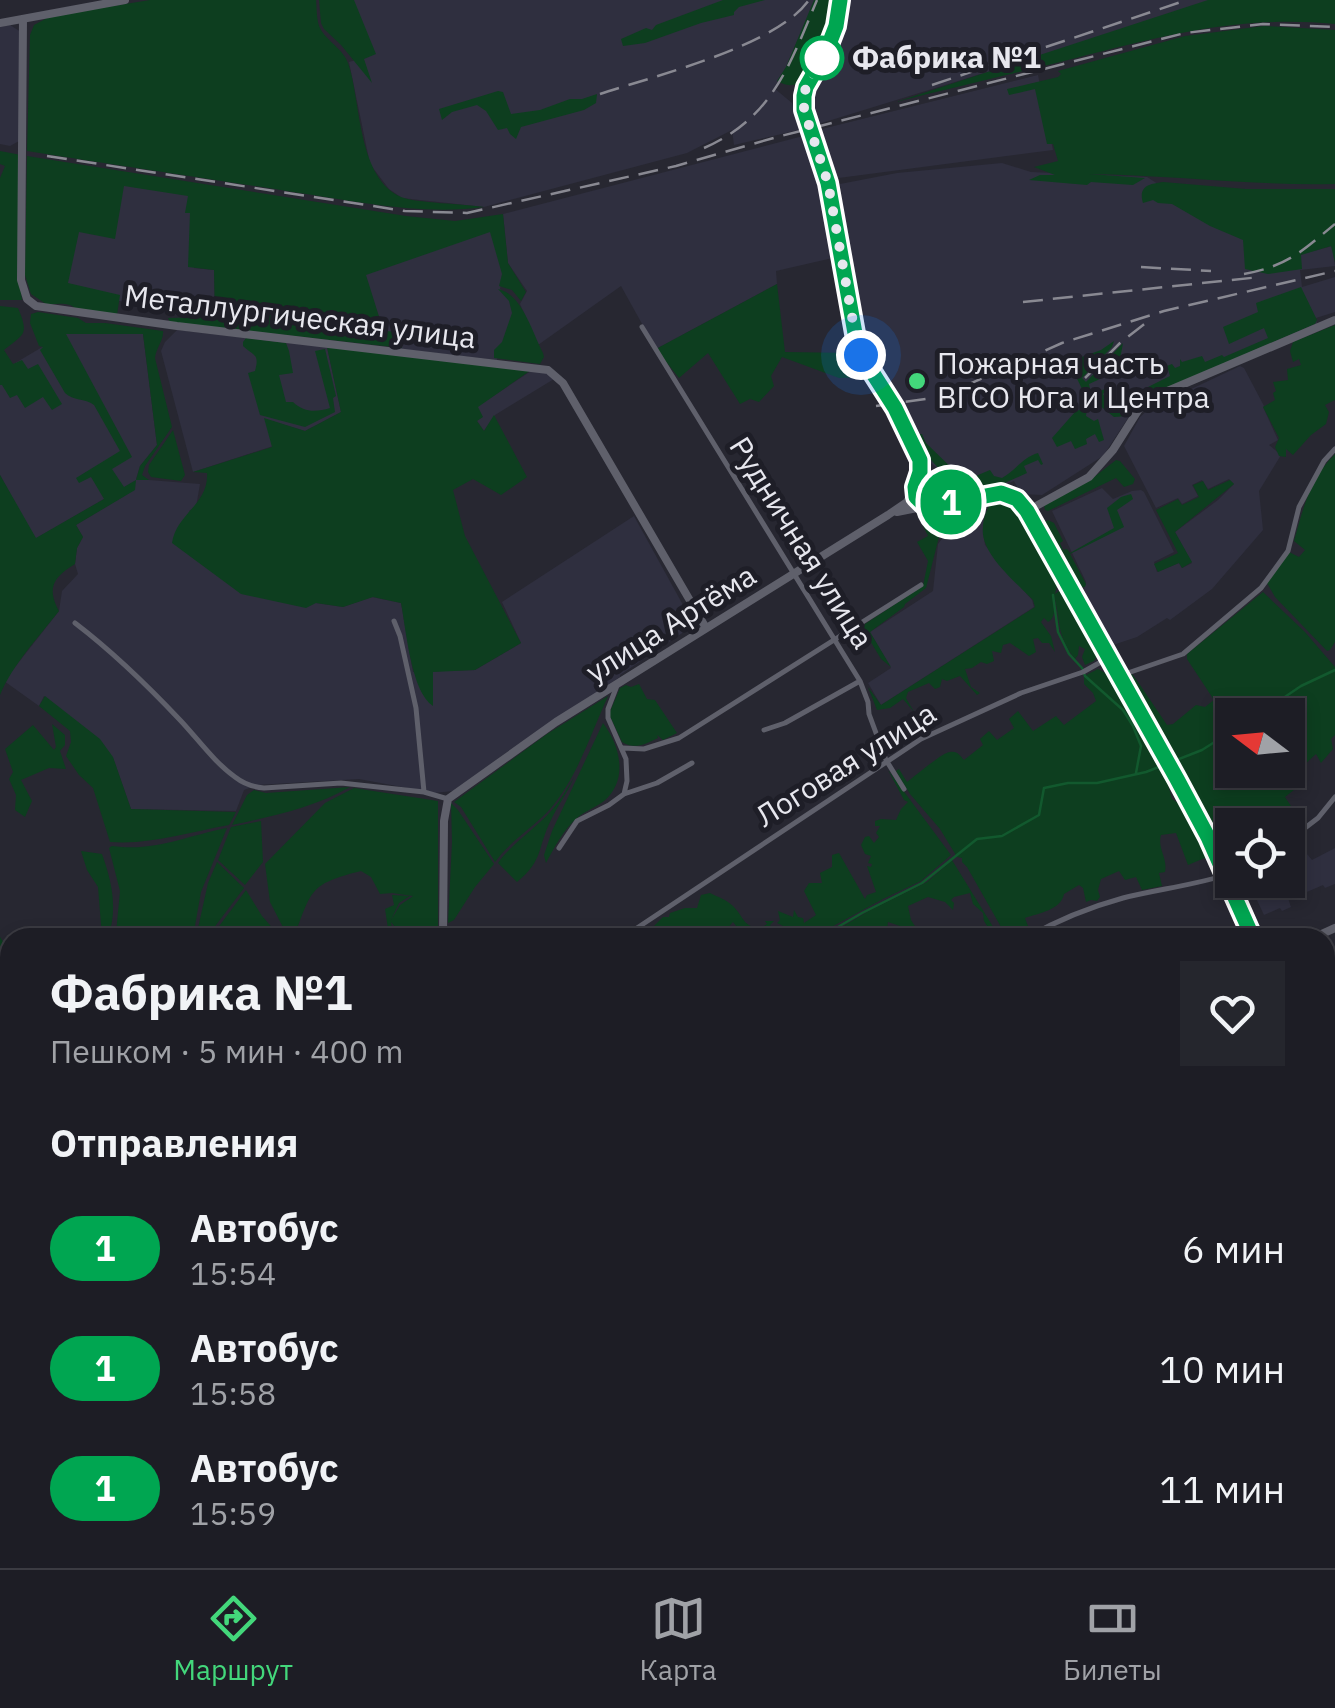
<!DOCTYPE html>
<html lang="ru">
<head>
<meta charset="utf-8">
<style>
	:root { --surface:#1d1d25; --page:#25262d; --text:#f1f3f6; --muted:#a0a2a7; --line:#3b3b42; --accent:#43d77b }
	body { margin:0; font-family:"IBM Plex Sans",sans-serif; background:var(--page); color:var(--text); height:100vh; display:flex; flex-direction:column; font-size:38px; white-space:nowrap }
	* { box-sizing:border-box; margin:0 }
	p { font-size:32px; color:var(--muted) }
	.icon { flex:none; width:55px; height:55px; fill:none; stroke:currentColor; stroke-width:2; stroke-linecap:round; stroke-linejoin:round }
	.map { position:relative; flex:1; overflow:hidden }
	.drawer { position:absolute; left:0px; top:928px; width:1335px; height:642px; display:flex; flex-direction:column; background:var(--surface); border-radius:30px 30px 0 0; box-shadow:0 5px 15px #0003,0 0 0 2px var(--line) }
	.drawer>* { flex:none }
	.badge { padding:0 20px; border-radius:32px; font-size:35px; line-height:65px }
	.needle { width:65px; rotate:286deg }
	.controls { position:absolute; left:1215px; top:698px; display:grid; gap:20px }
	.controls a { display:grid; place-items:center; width:90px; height:90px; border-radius:0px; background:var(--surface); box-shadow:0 5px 15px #0003,0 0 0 2px var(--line); font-size:50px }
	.you { position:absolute; width:50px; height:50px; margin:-25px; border:8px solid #fff; border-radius:50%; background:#1a73e8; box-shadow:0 0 0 15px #1a73e833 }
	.map>.badge { position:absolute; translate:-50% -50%; box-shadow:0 0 0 5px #fff }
	h2 { padding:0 50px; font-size:38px; line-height:90px }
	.round { display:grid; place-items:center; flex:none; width:105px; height:105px; border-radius:0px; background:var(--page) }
	.overview { display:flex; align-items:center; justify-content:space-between; height:170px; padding:0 50px }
	h1 { font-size:48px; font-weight:700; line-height:75px }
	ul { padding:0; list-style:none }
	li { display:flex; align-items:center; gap:30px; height:120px; padding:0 50px }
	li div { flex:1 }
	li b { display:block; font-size:38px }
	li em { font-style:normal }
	li .badge { min-width:110px; font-weight:700; text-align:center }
	.tabs { display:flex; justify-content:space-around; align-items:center; height:140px; border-top:2px solid var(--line); background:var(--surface); font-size:28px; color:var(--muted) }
	.tabs a { display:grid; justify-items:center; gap:5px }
	.tabs .active { color:var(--accent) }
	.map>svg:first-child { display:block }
	.built { fill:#2f2f3f }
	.green { fill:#0d3e1f; fill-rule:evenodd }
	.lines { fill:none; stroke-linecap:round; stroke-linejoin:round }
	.stream { stroke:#12592e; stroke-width:2.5 }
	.street { stroke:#5f606b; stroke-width:5 }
	.secondary { stroke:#5f606b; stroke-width:8 }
	.rail { stroke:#898992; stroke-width:2.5; stroke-dasharray:20 10; stroke-linecap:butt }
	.line-casing { stroke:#fff; stroke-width:22 }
	.line { stroke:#00a651; stroke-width:15 }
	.walk { stroke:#e7e7ee; stroke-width:10; stroke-dasharray:0 18 }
	.stop-dot { fill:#fff; stroke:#00a651; stroke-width:5 }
	.poi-dot { fill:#43d77b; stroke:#1e1e27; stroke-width:4 }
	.labels { text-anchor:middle; stroke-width:10; stroke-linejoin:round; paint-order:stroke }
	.stop-label { font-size:30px; font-weight:bold; fill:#e7e7ee; stroke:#1e1e27; text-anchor:start }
	.street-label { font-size:30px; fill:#e7e7ee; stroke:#1e1e27 }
	.poi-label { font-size:30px; fill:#e7e7ee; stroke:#1e1e27; text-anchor:start }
</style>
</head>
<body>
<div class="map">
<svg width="1335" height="1568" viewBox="0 0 1335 1568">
	<rect width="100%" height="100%" fill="#272731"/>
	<path class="built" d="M352 0H815L786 67 774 88 792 103 799 130 734 145 732 130 687 153 484 207 402 198 389 189 370 164 349 62 363 58Z
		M846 0H1220L812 126 809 97 842 24Z
		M10 25 21 32V140L10 146 0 144V27Z
		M1038 75 1053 150 831 179 814 131Z
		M803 136 822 175 837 257 776 271 777 284 656 349 621 286 538 345 520 304 527 291 508 263 503 214Z
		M1002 163 1031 172 1147 177 1246 240 1299 255 1332 246 1335 266 1300 270 1302 287 1335 277V312L1316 318 1317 325 1159 393 1132 412 1103 456 1042 495 1021 494 1014 481 996 488 957 485 926 459 896 397 860 347 840 184 897 173Z
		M120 183 198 196 194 268 214 270 215 317 179 316 64 287 78 226Z
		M491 230 503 275 500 289 511 300 514 311 497 360 400 349 397 333 386 332 381 324 365 274Z
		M177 330 327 347 341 412 305 431 265 419 273 446 193 472 161 351 165 342Z
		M66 333 143 334 157 445 140 466 136 479 200 484 196 507 189 511 316 603 343 607 372 597 401 603 413 672 475 670 521 643 502 602 634 516 694 625 620 675V677L514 747 453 791 434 793 359 779 257 785 244 790 236 811 131 809 113 758 44 696 39 706 4 681 59 611 62 591 78 574 75 564 77 548 83 537 76 525 134 490 135 481 35 539 0 475V372Z
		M1240 366 1244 368 1264 406 1263 407 1278 440 1269 445 1281 455 1259 491 1263 530 1212 589 1170 620 1167 618 1137 637 1110 646 1088 603 1084 588 1086 582 1052 511 1102 488 1113 499 1132 491 1141 490 1144 492 1174 552 1154 562 1157 572 1179 563 1182 568 1192 563 1175 532 1218 500 1234 484 1229 479 1208 489 1202 480 1192 485 1198 496 1182 504 1178 498 1156 508 1124 446 1140 417 1149 409Z
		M531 371 546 373 554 379 495 415 484 431 477 421V407Z
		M993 500 986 509 983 531 985 545 1032 600 1034 607 881 705 868 683 891 668 870 632 933 591 938 544 957 519 954 516 962 505Z
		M1297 842 1312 860 1335 848V884L1325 888 1323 885 1293 898H1288L1291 907 1282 911 1280 908 1264 915 1255 896 1245 900 1243 892 1270 880H1288V849Z"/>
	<path class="green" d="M150 0H316C317 9 316 22 321 30 329 43 345 50 349 66 361 104 358 178 401 197 415 203 465 204 484 207 422 216 355 201 293 192 205 178 116 165 27 151L30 35 34 25 51 16Z
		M319 0H354L376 54 364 59 372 83 341 45 324 29 321 23Z
		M723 0H765L739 7 734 12V15L701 23 645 43 623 46 621 39 646 28 652 30 656 25Z
		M814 0H833C832 29 815 59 799 83 790 87 785 85 777 81L786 67Z
		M1208 0H1335V24C1241 15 1166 35 1076 58 1017 73 956 87 896 102Z
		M1264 26 1335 30V184C1253 186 1171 175 1089 174L1145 178 1133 185 1091 182 1087 185 1029 180 1040 175H1055L1034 167 1058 161 1053 144H1047L1035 89 1009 95 1007 89 1058 77 1061 74 1058 71 1185 36Z
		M498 91 503 92 511 114 540 110 570 99H582L597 94 596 103 584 110 521 127 516 139 510 134 507 128 498 130 486 111 477 105 452 112 442 120 439 109Z
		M0 151 21 155 18 271 22 300H0V178L5 166 0 164Z
		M27 156 406 216 455 221 503 214 508 263 526 292 521 301 512 290 499 286 502 274 490 232 366 275 381 323 386 331 398 332 402 348 170 322 168 318 215 317 214 270 188 267 190 213H185L188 196 124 186 115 239 79 232 68 283 120 295 117 315 76 309C68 301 56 305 46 304L31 294 25 275Z
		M1163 182 1246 189H1335V262L1331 246 1301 255 1302 269 1268 274 1245 269 1243 240 1210 226 1172 204 1158 203 1153 200 1143 203C1138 186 1149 184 1163 182Z
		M777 284 785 352 853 353 870 377 839 378 782 357 771 376 774 386 759 402 750 399 740 404 708 353 679 378 656 349Z
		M1301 287 1317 320 1315 324 1158 392 1127 416 1114 417 1094 401 1095 393 1105 389 1106 391 1103 394 1110 406 1170 376 1167 366 1172 364 1175 368 1180 366V359L1182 362 1202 356 1205 362 1222 355 1224 357 1268 338 1264 328 1229 344 1223 327 1258 312 1256 303Z
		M498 289C522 294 532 332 543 353L544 357 540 364 494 358V350L502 342 512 313 509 301Z
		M0 306 18 308C30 336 23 334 4 350L13 364 22 360 28 369 38 364 62 404 52 410 43 397 25 408 17 395 10 398 2 385H0Z
		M38 312 78 318 86 323H105L163 331C164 340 156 348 155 358L172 427 145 466 142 475 149 480H136L135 490 76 525 83 537 77 548 75 564C54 577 46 587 59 611 38 638 13 664 0 695V475L36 538 104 499 91 477 79 483 76 478 120 451 94 405C85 398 73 401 65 393L40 350 43 347 39 346 30 323 31 314ZM66 334H143L157 445 140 466 136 480 124 487 112 469 132 457Z
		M1335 325V400L1325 405 1329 412 1326 424 1311 435 1293 455 1286 449V457L1279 456 1275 447 1279 438 1263 407 1275 400 1273 393 1276 391 1273 382 1288 380 1287 369 1301 365 1299 359 1293 362 1290 351 1293 342Z
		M246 338 286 343 289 351 293 373 279 375 286 402H293C304 413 317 412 330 408L315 351 325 349 336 396 333 398 335 412 305 427 260 415 248 373 255 371C260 353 253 356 243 346V342Z
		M1114 341 1112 347 1082 378 1086 382 1123 343C1119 369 1114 373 1089 384L1090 389H1082L1070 364 1071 361 1101 350Z
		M327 347 531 370 478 407 483 417 477 421 484 431 494 415 527 477 501 495 473 479 453 490 465 536 521 643 475 670 433 672V706C411 692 406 629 401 603L373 597 343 607 316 603 306 608 241 594 172 543C176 514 209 504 207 473L193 472 272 447 264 418 305 431 341 412Z
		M1083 408 1087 409 1086 416 1094 421 1098 419 1104 440 1099 442 1095 434 1086 439 1087 444 1075 449 1071 441 1057 447 1052 438 1075 412Z
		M173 430 185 475 181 481 151 477 148 472 149 465Z
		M922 434 926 443 965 481 967 477 971 478 990 470 994 476 1002 478C1015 471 1023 457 1038 453L1043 464 1041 465 1038 460 1024 466 1027 473 996 487 983 486 982 484C972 483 969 488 960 484 942 476 923 452 915 435Z
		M1335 454V642L1330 650 1327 651 1275 597 1267 583 1289 552 1299 557 1305 550 1294 541C1303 509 1310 478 1335 454Z
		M1116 460 1120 461 1135 479 1133 484 1124 487 1116 478 1048 511 1045 510 1044 505 1089 481Z
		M1230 480 1234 484 1175 532 1192 562 1182 568 1179 563 1158 572 1154 564 1178 553 1156 510 1178 499 1182 505 1199 497 1193 485 1203 481 1208 490Z
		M1131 494 1133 499 1117 510 1124 527 1070 554 1086 584 1085 587 1075 588 1042 530 1044 522 1048 520 1054 523 1063 541 1060 543 1063 550 1067 549 1070 553 1114 528 1107 508 1121 497Z
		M993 500H1005L1015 505 1057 586 1055 594 1060 590 1097 656 1094 661 1085 665 1082 657 1085 649 1079 646 1078 655 1075 659C1056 635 1061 621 1054 596 1052 605 1058 616 1048 622L1044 618 1041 622 1051 636 1055 652 1049 643H1042L1038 638 1033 639 1036 652 1029 656 1010 643 1003 645 1001 653 992 651 994 661 987 664 981 662 972 668 965 669 971 687 980 693 977 695 960 676 947 681 942 679 940 687 935 689 929 683 908 692 906 698 914 712 903 699 890 708 877 710 868 687 881 705 1035 607 1033 600C1019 586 993 563 986 545 979 531 984 511 993 500Z
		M961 507 940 533 926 588 905 604 904 607 870 632 891 667 881 659 863 629 865 624 923 586 928 561 917 542 928 536 917 514Z
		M1263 592 1305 632 1335 667V735L1331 739 1333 749 1321 763 1316 754 1302 767 1304 782 1285 797 1293 809 1265 825H1232V844L1222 848C1207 812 1187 780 1169 746L1168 739C1148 724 1143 696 1127 677L1132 674 1136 679 1167 725 1173 724 1196 705 1205 707 1214 700 1187 659V654ZM1232 715H1288V770H1232Z
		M1098 669 1105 673 1110 680 1150 752 1163 766 1172 799C1190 808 1198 838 1207 857L1188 865 1176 833 1161 835C1157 848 1168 858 1165 872L1159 873 1162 886 1142 890 1136 877 1125 880 1119 871 1101 879 1098 890 1100 897 1097 901 1091 900 1086 902 1083 888 1079 885 1064 894C1061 910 1039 913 1025 918L1028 926 1013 933 1015 937H1006L1002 934 1001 927 967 867 962 862V858L957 857 940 829 910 794 896 771 899 769 907 782C915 776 943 752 950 752 958 751 960 756 964 760L983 745 980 739 989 731 997 740 1014 728 1009 719 1018 711 1033 731 1056 716 1064 725 1096 701 1093 693 1084 684V676Z
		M639 684 647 699 655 700 677 733 663 740 657 735 658 738C645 744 635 750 622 742L609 714 620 688 626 685 631 687Z
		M45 696 100 739 113 757 131 809 236 812 229 825C189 832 151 845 110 842L93 788 79 775 66 756 71 742 70 731 39 706Z
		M608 696C591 733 578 776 551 808 534 827 510 841 495 862L461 807 454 802 547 734Z
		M603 723C620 745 629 780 604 801 596 807 585 811 577 818 564 829 554 848 546 863L544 855 552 831Z
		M52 724 65 735V745L60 751 66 769 49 768 21 780 32 801 25 817 15 810 16 795 9 779 13 772 5 749 33 725 54 750 56 747Z
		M888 770 951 855 921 881 883 899 813 937H790L785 927 777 923 780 920 778 911 793 917 794 910 798 917 803 918 804 923 816 915 804 891 809 883H822L820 873 832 867V855L839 853 865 899 867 895 876 892 867 866 871 867 872 864 868 863 871 856 865 854 861 845 865 837 869 836 874 843 879 837 876 833 880 826H875V821L881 819 896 820 901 809 908 802 904 800Z
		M574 777C568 792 558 805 551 820 537 848 544 860 517 882L498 863C507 848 537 827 551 811 560 801 567 789 574 777Z
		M350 787C313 808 273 816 232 825L247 795 254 790 266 793Z
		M354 788 438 801V937H391L395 936V927L391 922 393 934 389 935 385 909 394 905 392 895 410 896 399 903 391 920 400 905 413 896 392 893 380 894 371 877 361 871C309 884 312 890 294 937H288L270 902 265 864 325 803Z
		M451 803 458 810 494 864 475 887 454 920 448 923 452 842Z
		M261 821 263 862 245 885 218 860 231 827Z
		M227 828 201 892 193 937C182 938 169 939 158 938 137 934 142 927 116 933L120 891 109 848 112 846C155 852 185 836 227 828Z
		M81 851 102 854C112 882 118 909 108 937H102L98 887 87 870Z
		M952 860 992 925 997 937H994L984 921 983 913 973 904 970 893 954 897 951 900 954 903 953 910 945 902 928 897 908 906 911 920 922 937H906L900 926 888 922 886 937H825L872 909 927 882Z
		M217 862 244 888 207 937H196L208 883Z
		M246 890 262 916 276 932 252 937H211Z
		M710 893C718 897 727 900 733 906 745 918 741 924 759 929L767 924 765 921H774L770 925 777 937H737L740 931 733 922 725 931 731 937H643L653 930V927L663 917H669L670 913 685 908H697L701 895Z
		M0 937 10 953V1060L0 1050Z
		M10 1151V1275L0 1258V1156Z"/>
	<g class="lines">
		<path class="stream" d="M1053 595 1058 632 1069 654 1082 668 1085 676 1123 710 1133 726 1141 746 1136 773
			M1258 715 1301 686 1335 670
			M819 938 862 913 922 883 977 839 1002 836 1039 815 1044 788 1068 783H1097L1146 772 1202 750 1232 731
			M0 1265 10 1278"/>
		<path class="street" d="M642 327 860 681 868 702 869 714 886 760 904 789
			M394 621 400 636 416 708 424 792
			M75 623C113 652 147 685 180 720 198 739 214 762 235 777 244 784 252 787 264 788L341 783 424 792 448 799
			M1119 676 1183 654 1261 588 1288 551 1299 507 1324 461 1335 449
			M618 683 608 709V718L626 759 627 781 624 794
			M764 730 785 723 860 681
			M623 748 644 749 679 738 921 585
			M1288 841 1318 818 1335 797
			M559 848 577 821 609 805 624 794 657 783 692 763
			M622 938 921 739 1021 693 1083 672 1108 658
			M1026 938C1056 921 1090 907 1123 898 1159 889 1197 885 1232 873
			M1325 1064 1335 1060
			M0 1152 10 1147
			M1325 1448 1330 1446
			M0 1514 10 1510
			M69 1560 71 1568
			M966 1560 969 1568
			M1072 1560 1075 1568
			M0 1562 11 1560"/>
		<path class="secondary" d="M840 0 836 26 825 52 807 87 804 96V109L828 183 857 350 895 408 916 451 920 460V472L917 482
			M23 19 21 280 27 299 36 306 177 326 548 370 563 383 706 628
			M0 23 125 0
			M915 491a16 16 0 1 1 32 0a16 16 0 1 1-32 0Z
			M941 479 955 488 967 491 1006 494 1017 499 1027 511 1177 779 1208 837 1253 938
			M939 505 984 495
			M1027 511 1089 477 1113 450 1139 409 1158 395 1335 320
			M897 512 927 506
			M443 938 444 821 448 799 556 722 888 515 907 502 915 487
			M1313 938 1335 928
			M1325 1113 1335 1138
			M525 1560 526 1568
			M742 1560 743 1568
			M779 1560 780 1568
			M1152 1560 1155 1568
			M1310 1568 1335 1558"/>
		<path class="rail" d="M932 85 1187 0
			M600 94C654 76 777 46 809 0
			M704 148C773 118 790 64 817 0
			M47 156 405 211 467 213 676 166 777 137 1185 33 1263 24 1335 27
			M1141 267 1211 271
			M1244 274C1288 266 1302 251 1335 224
			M1023 302 1260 277
			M1085 378 1120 343 1147 322
			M876 406 940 397 1062 343 1164 311 1335 271"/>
	</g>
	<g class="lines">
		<defs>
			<path id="line" d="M840 0 836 26 826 52 806 87 804 96V110L828 183 858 350 895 408 920 460V472L915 487 916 497 923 504 933 506 1001 493 1017 499 1027 511 1177 779 1208 837 1253 938"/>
		</defs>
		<use href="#line" class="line-casing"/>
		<use href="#line" class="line"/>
		<path class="walk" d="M822 58 806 87 804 96V110L828 183 858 350 861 355"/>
	</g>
	<circle class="stop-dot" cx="822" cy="58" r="20"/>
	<circle class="poi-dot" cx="917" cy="381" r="10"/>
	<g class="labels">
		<g class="stop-label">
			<text x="852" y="68">Фабрика №1</text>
		</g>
		<g class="street-label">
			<text transform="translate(300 317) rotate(7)" y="10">Металлургическая улица</text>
			<text transform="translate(801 543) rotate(58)" y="10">Рудничная улица</text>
			<text transform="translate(671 624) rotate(-32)" y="10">улица Артёма</text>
			<text transform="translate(846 765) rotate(-32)" y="10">Логовая улица</text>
		</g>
		<g class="poi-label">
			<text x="937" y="374">Пожарная часть<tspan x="937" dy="34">ВГСО Юга и Центра</tspan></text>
		</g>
	</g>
</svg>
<div class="controls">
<a><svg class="needle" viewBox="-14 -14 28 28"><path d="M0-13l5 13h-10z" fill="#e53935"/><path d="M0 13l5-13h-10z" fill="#a0a2a7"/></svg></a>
<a><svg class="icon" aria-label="locate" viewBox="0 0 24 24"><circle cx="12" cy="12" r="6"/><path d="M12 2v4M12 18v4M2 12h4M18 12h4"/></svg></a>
</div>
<div class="you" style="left:861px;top:355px"></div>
<b class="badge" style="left:951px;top:502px;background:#00a651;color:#fff">1</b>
<section class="drawer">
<div class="overview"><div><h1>Фабрика №1</h1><p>Пешком · 5 мин · 400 m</p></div><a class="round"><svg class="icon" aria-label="heart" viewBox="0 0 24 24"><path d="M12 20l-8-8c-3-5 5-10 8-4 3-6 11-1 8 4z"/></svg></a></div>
<h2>Отправления</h2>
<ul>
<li><span class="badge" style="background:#00a651;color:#fff">1</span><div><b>Автобус</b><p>15:54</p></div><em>6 мин</em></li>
<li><span class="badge" style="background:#00a651;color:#fff">1</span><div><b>Автобус</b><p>15:58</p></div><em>10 мин</em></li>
<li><span class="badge" style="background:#00a651;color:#fff">1</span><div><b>Автобус</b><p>15:59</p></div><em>11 мин</em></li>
</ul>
</section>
</div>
<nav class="tabs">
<a class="active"><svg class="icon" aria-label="directions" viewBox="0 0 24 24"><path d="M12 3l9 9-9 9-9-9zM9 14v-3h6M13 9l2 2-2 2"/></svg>Маршрут</a>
<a><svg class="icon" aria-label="map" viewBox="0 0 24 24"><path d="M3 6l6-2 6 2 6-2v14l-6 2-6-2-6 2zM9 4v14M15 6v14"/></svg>Карта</a>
<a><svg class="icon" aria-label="tickets" viewBox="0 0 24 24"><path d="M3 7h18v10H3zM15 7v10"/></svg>Билеты</a>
</nav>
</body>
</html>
